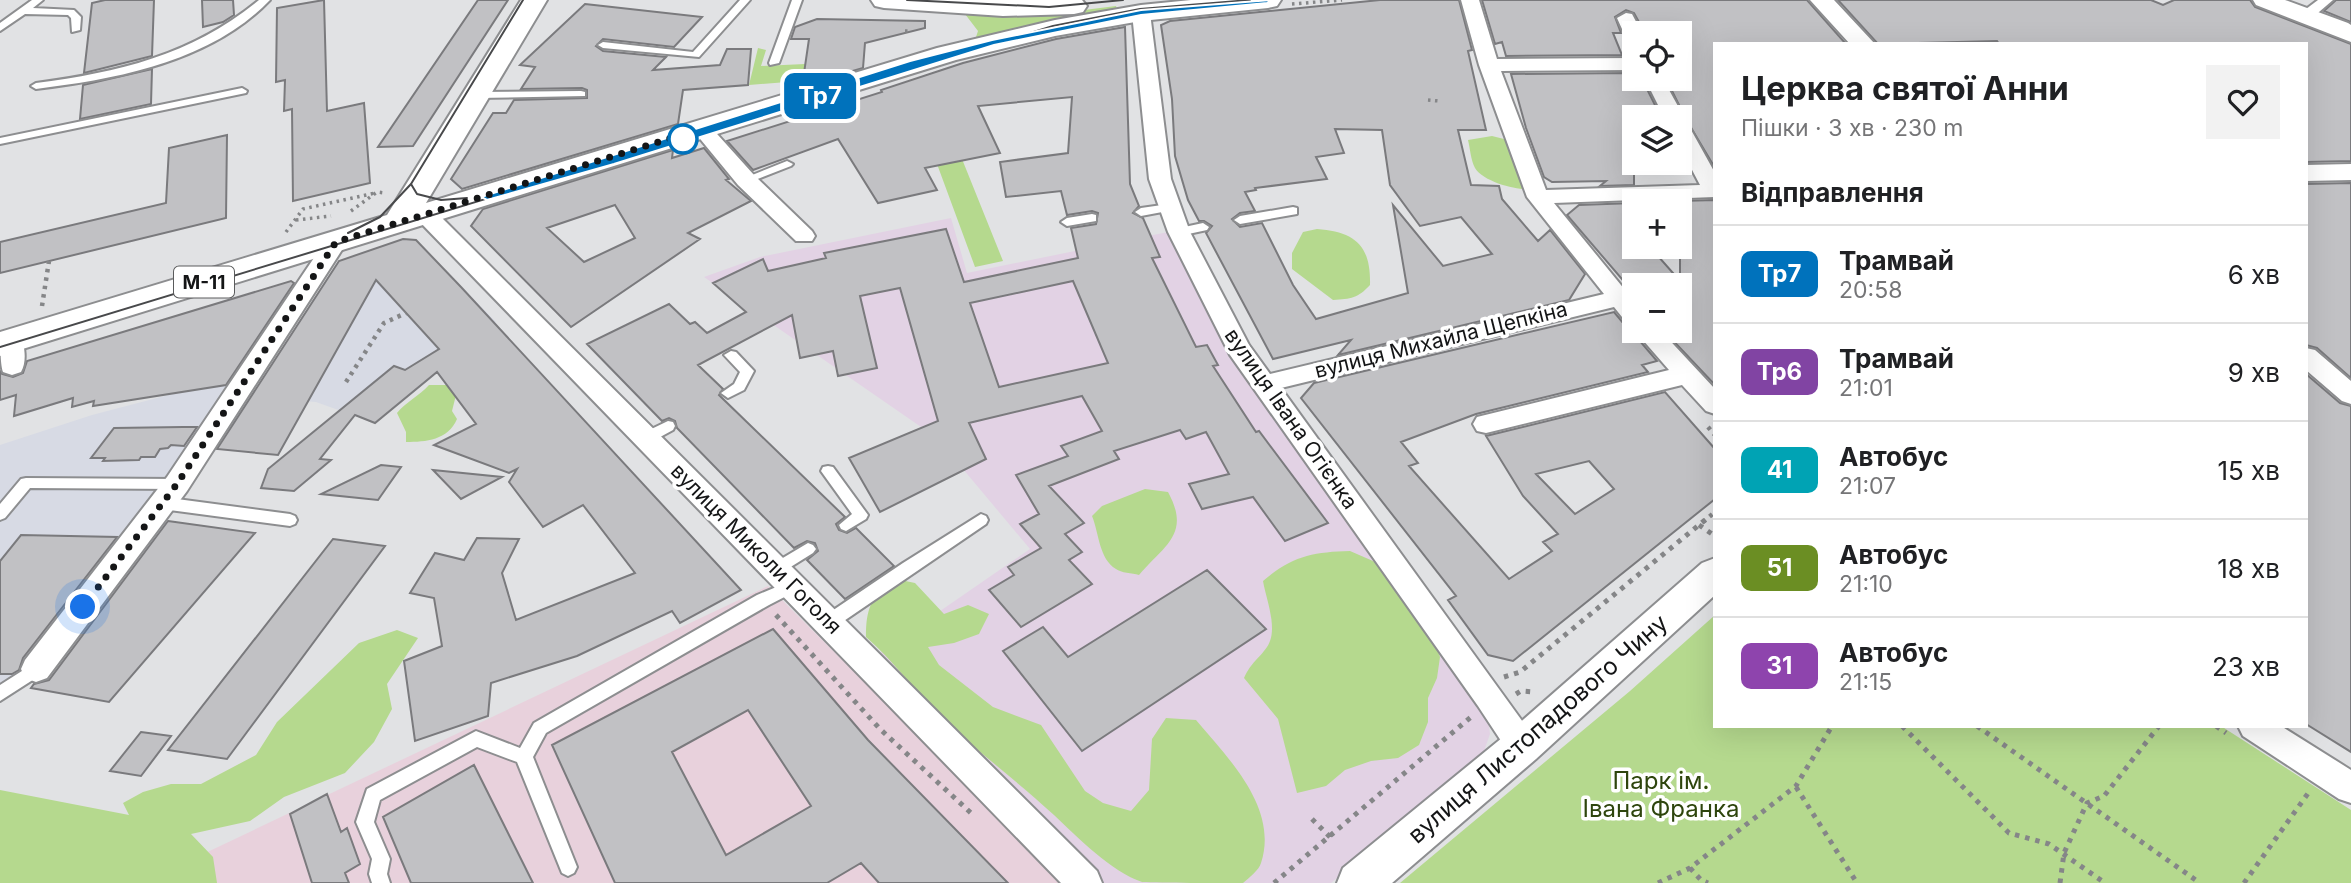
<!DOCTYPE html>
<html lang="uk">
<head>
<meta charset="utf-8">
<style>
	:root { --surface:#fff; --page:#f2f2f2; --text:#202124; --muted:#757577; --line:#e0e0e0 }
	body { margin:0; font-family:Inter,sans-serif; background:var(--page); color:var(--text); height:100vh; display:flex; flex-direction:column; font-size:26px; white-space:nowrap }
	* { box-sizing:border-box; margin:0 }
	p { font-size:23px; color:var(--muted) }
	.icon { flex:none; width:38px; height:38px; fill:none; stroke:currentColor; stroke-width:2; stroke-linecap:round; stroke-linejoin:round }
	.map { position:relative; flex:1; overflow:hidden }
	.side { position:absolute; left:1713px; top:42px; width:595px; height:686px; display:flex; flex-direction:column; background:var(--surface); border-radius:0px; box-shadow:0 7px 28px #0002 }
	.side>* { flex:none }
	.badge { padding:0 14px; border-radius:10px; font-size:24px; line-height:46px }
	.fabs { position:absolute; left:1622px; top:21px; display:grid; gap:14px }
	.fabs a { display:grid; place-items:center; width:70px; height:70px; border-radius:0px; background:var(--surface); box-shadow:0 7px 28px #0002; font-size:35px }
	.you { position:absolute; width:35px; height:35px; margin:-18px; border:5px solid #fff; border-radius:50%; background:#1a73e8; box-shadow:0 0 0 10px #1a73e833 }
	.map>.badge { position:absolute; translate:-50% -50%; box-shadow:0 0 0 4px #fff }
	h2 { padding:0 28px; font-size:26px; line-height:63px }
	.round { display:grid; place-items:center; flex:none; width:74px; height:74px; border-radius:0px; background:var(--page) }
	.headline { display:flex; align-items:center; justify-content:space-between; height:119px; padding:0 28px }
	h1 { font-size:33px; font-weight:700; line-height:52px }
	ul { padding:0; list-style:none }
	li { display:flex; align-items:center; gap:21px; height:98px; padding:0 28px; border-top:2px solid var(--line) }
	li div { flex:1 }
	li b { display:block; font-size:26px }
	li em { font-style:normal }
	li .badge { min-width:77px; font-weight:700; text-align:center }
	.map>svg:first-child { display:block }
	.commercial { fill:#e8d1dc }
	.built { fill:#d7dae4 }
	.medical { fill:#e2d2e4 }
	.green { fill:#b5d98e }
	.building { fill:#c1c1c4; stroke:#7a7a7d; stroke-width:2; fill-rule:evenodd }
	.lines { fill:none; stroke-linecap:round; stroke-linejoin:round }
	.service-casing { stroke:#8d8e90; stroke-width:4 }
	.pedestrian-casing { stroke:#8d8e90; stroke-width:4 }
	.minor-casing { stroke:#8d8e90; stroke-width:4 }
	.tertiary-casing { stroke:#8d8e90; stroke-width:4 }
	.primary-casing { stroke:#8d8e90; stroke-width:4 }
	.path-far2 { stroke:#858688; stroke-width:3.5; stroke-dasharray:2.5 4.5; stroke-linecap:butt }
	.path-far1 { stroke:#858688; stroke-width:4.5; stroke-dasharray:3.5 5; stroke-linecap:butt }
	.path { stroke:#858688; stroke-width:5; stroke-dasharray:4.5 6; stroke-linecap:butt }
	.service { fill:#fff; fill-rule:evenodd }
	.pedestrian { fill:#fff; fill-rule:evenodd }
	.minor { fill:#fff; fill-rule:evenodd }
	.tertiary { fill:#fff; fill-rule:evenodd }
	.primary { fill:#fff; fill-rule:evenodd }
	.tram { stroke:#48494b; stroke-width:2 }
	.line { fill:#0072bc; stroke:#fff; stroke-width:2 }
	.walk { stroke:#141516; stroke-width:7; stroke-dasharray:0 12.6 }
	.stop-dot { fill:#fff; stroke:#0072bc; stroke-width:3.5 }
	.labels { text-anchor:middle; stroke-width:7; stroke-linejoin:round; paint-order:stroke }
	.shield { fill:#fff; stroke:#5a5b5c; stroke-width:2 }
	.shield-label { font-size:19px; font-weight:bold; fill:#141516 }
	.street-label { font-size:21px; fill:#141516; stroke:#fff }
	.near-street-label { font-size:24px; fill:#141516; stroke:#fff }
	.near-park-label { font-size:24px; fill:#2e450d; stroke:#fff }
</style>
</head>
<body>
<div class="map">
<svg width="2351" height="883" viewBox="0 0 2351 883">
	<rect width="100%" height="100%" fill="#e1e2e4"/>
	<path class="commercial" d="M768 586 1066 883H142Z"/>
	<path class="built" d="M403 239 416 240 496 322 433 365 429 378 375 423 316 402 250 397 339 261Z
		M241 383 33 668 0 691V445L92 415 180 392Z"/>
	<path class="medical" d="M951 218 967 273 1173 231 1486 705 1490 734 1484 751 1331 883H1098L872 658 1030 549 937 438 704 277 760 257Z"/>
	<path class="green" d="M1116 6 1117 9 1054 19 975 40 978 31 965 14H1052Z
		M758 48 766 50 761 66 805 64 811 72 822 71 825 79 749 85Z
		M1492 136 1512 141 1526 189C1512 189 1483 181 1475 168 1471 161 1470 148 1468 140Z
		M962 159 1003 261 975 267 937 164Z
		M1317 229C1355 232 1371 245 1370 285 1358 298 1351 299 1333 300L1292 269V253L1303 232Z
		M429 385H448L457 391 452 411 457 419C448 440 426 442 406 442V432L397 413C406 402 419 396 429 385Z
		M1145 489 1168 492C1191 534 1165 545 1139 575 1132 573 1121 573 1116 569 1099 559 1099 533 1092 516L1102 506Z
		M1350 551 1373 561 1392 576 1425 612 1440 657 1437 678 1428 698V722L1419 745 1398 758 1371 761 1345 770 1326 786 1297 793 1278 719 1244 678C1252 661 1258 660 1267 647 1279 630 1266 599 1263 581 1292 556 1313 552 1350 551Z
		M891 578 915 583 944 614 968 605 989 614 979 634 954 643 928 647 939 665 993 707 1041 725 1085 791 1103 803 1131 811 1149 790 1152 739 1166 718 1196 720C1228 758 1279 808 1261 863 1259 870 1249 878 1243 883 1221 883 1160 883 1142 882 1112 872 1077 837 1054 815 1016 780 975 750 938 714 913 689 893 660 866 637 866 608 871 599 891 578Z
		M1715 615V726H2221L2351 810V883H1400L1630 691Z
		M397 630 418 638 387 684 392 709 374 742 345 773 284 797 250 821 191 834 213 857 217 883H0V790L129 815 123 803 143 792 171 784H201L256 755 277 722 359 643Z"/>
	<path class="building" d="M105 0H154L152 56 84 73 92 3Z
		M202 0H233L234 15 223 22 203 27Z
		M324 0 327 111 364 103 370 183 293 201 292 109 284 111 285 80 276 82 277 8Z
		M478 0H508L413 146 378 147Z
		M1380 0H1459L1472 50 1468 51 1486 130H1458L1471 185 1499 186 1502 199 1538 241 1550 230 1585 274 1569 300 1338 355 1351 340 1273 359 1206 233 1212 226 1204 221H1199L1188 200 1175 156 1172 99 1161 25 1170 21ZM1335 129 1382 130 1390 185 1420 226 1461 217 1492 254 1443 266 1393 205 1408 293 1316 319 1293 285 1262 223 1240 227 1232 219 1240 213 1255 211 1245 192 1256 190 1255 188 1327 179 1316 157 1344 153Z
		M1482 0H1807L1846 44H1715V168L1687 121 1666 79H1680V33H1645L1634 13 1626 10 1615 17 1621 33H1613L1622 55 1506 56 1502 42 1495 44Z
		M1838 0H2151L2163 5 2174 0H2250L2255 7 2351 44V161L2306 162V44H1999L1997 41 1878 44Z
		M2336 0H2351V22L2324 11Z
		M585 4 702 17 674 47 603 39 596 46 603 51 666 57 653 70 720 65 727 49H751L748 85 683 90 678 124 462 189 451 179 493 113H506L514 100 587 98V90L582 88 521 89 535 67 520 65Z
		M817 19 925 21V28L865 43 863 68 825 79 823 71 804 73 809 39H791L795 27Z
		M1125 27 1130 184 1139 206 1133 213 1143 218 1160 257 1152 258 1196 347 1207 345 1218 365 1213 366 1256 432 1259 431 1328 523 1285 541 1253 497 1202 509 1189 484 1229 474 1206 432 1186 439 1180 430 1114 451 1119 459 1049 486 1084 523 1065 534 1082 552 1069 560 1092 584 1021 627 989 590 1014 575 1008 567 1041 548 1020 524 1039 514 1016 475 1068 456 1061 446 1102 431 1082 396 969 423 986 459 880 512 849 458 938 421 900 288 860 296 877 368 838 376 833 351 800 358 792 315 698 365 723 389 719 395 845 517 836 524 839 530 847 533 856 528 894 566 845 599 807 560 818 551 815 543 807 541 794 548 677 428 675 421 669 418 662 421 587 344 669 304 690 324 695 322 707 333 746 312 713 283 763 259 768 271 826 258 824 253 946 229 964 282 1078 258 1071 228 1096 224 1098 213 1092 211 1067 215 1061 191 1006 197 1000 162 1068 153 1072 97 978 106 1000 153 925 168 937 190 878 203 838 139 753 170 727 141 882 92 881 90 963 63 1056 39ZM1073 281 1108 363 999 387 970 303Z
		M152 69 151 104 80 119 83 85Z
		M1630 73 1634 79H1642L1661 117H1634V185L1600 186 1606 181 1552 182 1544 177 1526 128 1511 74Z
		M227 135 226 218 0 273V242L166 203 169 148Z
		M704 148 729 179 726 180 751 201 688 233 700 239 571 327 471 226 483 209 673 150 672 158ZM615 205 635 238 584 262 547 228Z
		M2351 183V378L2317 348 2306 345V184Z
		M1715 200V385L1664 331H1680V285H1627L1567 215 1579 205 1634 203V247H1650L1680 281V201Z
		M403 239 416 240 461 287 741 590 680 623 672 611 577 656 491 683 488 716 415 741 404 661 442 646 434 598 410 593 435 553 464 560 477 538 519 539 502 573 516 620 635 573 583 505 543 527 509 482 517 469 509 473 434 445 476 424 437 372 375 423 355 415 320 459 331 460 294 491 261 488 268 469 394 366 405 370 439 349 376 280 278 455 217 449 339 261Z
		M291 281 294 283 226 385 93 406 94 401 72 407 73 398 14 416 16 395 0 400V371L2 374 13 377 23 373 27 361Z
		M1614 312 1624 324 1634 326 1633 333 1657 361 1642 365 1648 372 1476 414 1401 442 1418 463 1409 466 1509 579 1552 551 1543 542 1558 534 1523 496 1486 436 1665 392 1715 449V499L1513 661 1488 655 1448 600 1456 596 1301 398 1314 383ZM1589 461 1614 489 1575 514 1536 474Z
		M2306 374 2340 403 2351 406V752L2306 724Z
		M183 427H197L184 446 171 445 168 448 160 449 155 457H141L139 460 103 461 105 458H91L114 428Z
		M381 465 401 467 378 500 321 494Z
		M433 470 502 477 461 499Z
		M168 521 255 533 109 702 31 688 34 684 49 680Z
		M21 535 117 537 23 658 19 670 12 674H0V561Z
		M333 539 385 546 227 759 168 750Z
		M1207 570 1266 629 1082 751 1003 651 1043 627 1068 657Z
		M773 629 868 740 1008 883H879L861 863 827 883H615L552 745ZM748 710 811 806 726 855 672 752Z
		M141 732 171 736 141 776 110 771Z
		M474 765 533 883H411L383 817Z
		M327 794 341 832 347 828 360 864 345 873 349 883H312L290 814Z"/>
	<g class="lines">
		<defs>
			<path id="service" d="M32 0H43L33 8 74 10 81 17 80 30 72 32 71 18 68 15 25 14 0 31V23Z
				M259 0H270C211 62 117 79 36 89L31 86 36 83C120 72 192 55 259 0Z
				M740 0H750L699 57 603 48 598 45 603 42 693 52Z
				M792 0H802L779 63 770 65 769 63Z
				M242 88 247 91 246 93 0 144V138Z
				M581 91 585 92V96L476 98 471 95 476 92Z
				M787 161 793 164 791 166 750 182 746 183 740 180Z
				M1169 204 1175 208 1173 210 1141 216 1135 212 1141 208Z
				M1293 207 1297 208V214L1240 224 1234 220 1240 216Z
				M1092 214 1096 215V221L1067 226 1061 222 1067 218Z
				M1203 223 1209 227 1207 230 1179 236 1173 232 1175 229Z
				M731 351 736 352 754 371 744 390 728 398 721 393 734 384 740 372 724 355Z
				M668 421 673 422 675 426 673 430 651 442H641L639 438 641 434Z
				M828 466 833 467 868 515 866 519 846 531 841 529 839 525 852 514 821 471 823 467Z
				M26 478 177 479 182 480 184 484 182 488 177 489 30 488 5 518 0 520V504L21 479Z
				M162 497 290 514 295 516 297 520 295 524 290 526 162 509 157 507 155 503 157 499Z
				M981 514 986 516 988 520 986 524 835 627 829 629 823 627 821 622 823 617 903 563Z
				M808 543 813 545 816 549 813 553 781 573 776 575 771 573 768 569 771 565Z
				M793 580 798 582 801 586 798 590 769 605 546 733 533 757 577 867 574 873 568 876 562 873 517 762 477 747 380 800 374 822 390 859 387 874 390 883H372L369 874 372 859 356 822 367 789 476 731 520 748 534 723 757 595Z
				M36 662 42 664 44 669 42 674 0 701V685Z"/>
			<path id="pedestrian" d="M2318 0H2333L2312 18H2302V12Z"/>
			<path id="minor" d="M1461 0H1479L1497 59 1634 58V70L1501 71 1546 190 1700 185 1680 147V122L1687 124 1690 128 1715 173V197L1554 203 1634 301V324L1626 322 1614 307 1281 388 1533 736 1538 746 1533 756 1522 760 1511 756 1478 706 1230 355 1168 232 1149 179 1132 13 1141 8 1150 13 1171 179 1190 232 1249 345 1270 374 1604 294 1527 197 1479 65Z
				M1626 13 1632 14 1642 33H1634V41L1627 40 1617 18Z
				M1645 79H1663L1684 117 1681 121 1680 117H1664Z
				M702 123 709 125 754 175 812 231 815 236 812 241H796L738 185 692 129 695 125Z
				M426 208 434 210 1097 871 1102 883H1061L418 220 415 215 418 210Z
				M336 235 344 237 347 242 187 491 47 678 36 682 25 678 21 669 25 660 167 477 328 237Z
				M1635 331H1661L1715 389V414L1706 411 1682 385 1486 433 1477 431 1473 424 1477 417 1669 370Z
				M11 333 20 335C25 345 27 362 21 372L12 375 3 372C0 363 0 344 2 335Z
				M2306 348 2315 350 2351 381V404L2342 401 2306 370Z
				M2238 726H2281L2351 770V803L2339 799 2243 736Z"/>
			<path id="tertiary" d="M1810 0H1834L1875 44H1850Z
				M2253 0H2285L2348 23 2351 25V42L2256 5Z
				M2351 164V180L2306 181V165Z
				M1715 558V595L1536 759 1392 883H1337L1343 868 1508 733 1702 563Z"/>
			<path id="primary" d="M521 0H547L426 203 937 48 1055 20 1141 5 1191 0H1281L1277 6 1268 8 1141 21 1055 36 956 60 0 356V332L387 215Z
				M871 0H1082L1087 6 1083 12 1074 14 1003 16 884 8 875 6Z"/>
		</defs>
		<use href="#service" class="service-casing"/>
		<use href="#pedestrian" class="pedestrian-casing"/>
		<use href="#minor" class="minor-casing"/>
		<use href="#tertiary" class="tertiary-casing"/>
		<use href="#primary" class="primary-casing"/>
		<path class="path-far2" d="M1292 4 1342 0
			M905 31H911
			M1428 100 1439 101
			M351 211 377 192 385 193
			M296 220 331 216
			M286 232 303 209 375 193"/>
		<path class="path-far1" d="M42 306 49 261
			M346 382 384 323 406 313
			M1708 427 1715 435
			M1703 522 1715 512"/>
		<path class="path" d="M1699 525 1715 536
			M776 615 880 729 971 813
			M1504 677 1520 672 1705 520
			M1516 694 1521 691 1534 692
			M1902 726 2009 833 2049 844 2105 883
			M1977 726 2200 883
			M2216 726 2226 733
			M1796 787 1857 883
			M1312 819 1330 837
			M1690 868 1701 880 1708 883
			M1274 883 1471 717
			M1658 883 1690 868 1796 786 1832 726
			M2060 883 2064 853 2087 803 2104 796 2159 726
			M2244 883 2309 792"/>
		<use href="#service" class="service"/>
		<use href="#pedestrian" class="pedestrian"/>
		<use href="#minor" class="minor"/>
		<use href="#tertiary" class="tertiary"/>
		<use href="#primary" class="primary"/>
		<path class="tram" d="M907 0 1049 7 1123 0
			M411 184 417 194 441 200 467 198
			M348 233 380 217 411 184 523 0
			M0 347 1053 26 1140 9 1250 0"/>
	</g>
	<path class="line" d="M1267 3 1141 15 994 45 614 164 487 200 481 197 910 61 992 40 1141 10 1271 0H1272Z"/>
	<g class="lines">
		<path class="walk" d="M83 607 177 484 336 242 678 136 683 139"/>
	</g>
	<circle class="stop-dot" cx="683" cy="139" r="14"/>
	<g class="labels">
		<rect class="shield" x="174" y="266.5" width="60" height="31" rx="5"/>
		<g class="shield-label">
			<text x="204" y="289">М-11</text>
		</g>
		<g class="street-label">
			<text transform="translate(1441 340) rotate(-14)" y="7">вулиця Михайла Щепкіна</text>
			<text transform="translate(1291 419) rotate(55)" y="7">вулиця Івана Огієнка</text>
			<text transform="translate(756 549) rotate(45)" y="7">вулиця Миколи Гоголя</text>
		</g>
		<g class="near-street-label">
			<text transform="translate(1538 729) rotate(-41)" y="8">вулиця Листопадового Чину</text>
		</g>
		<g class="near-park-label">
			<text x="1661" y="789">Парк ім.<tspan x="1661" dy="28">Івана Франка</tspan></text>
		</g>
	</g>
</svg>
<div class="fabs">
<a><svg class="icon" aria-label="locate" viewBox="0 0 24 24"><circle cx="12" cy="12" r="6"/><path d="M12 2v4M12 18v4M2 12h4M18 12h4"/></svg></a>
<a><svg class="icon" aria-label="layers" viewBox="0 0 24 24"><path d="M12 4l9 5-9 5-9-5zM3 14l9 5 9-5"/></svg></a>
<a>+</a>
<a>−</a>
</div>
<div class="you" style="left:83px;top:607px"></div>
<b class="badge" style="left:820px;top:96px;background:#0072bc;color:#fff">Тр7</b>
<section class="side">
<div class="headline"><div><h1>Церква святої Анни</h1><p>Пішки · 3 хв · 230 m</p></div><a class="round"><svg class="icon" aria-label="heart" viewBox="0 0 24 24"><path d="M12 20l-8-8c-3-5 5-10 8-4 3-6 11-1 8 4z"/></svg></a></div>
<h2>Відправлення</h2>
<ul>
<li><span class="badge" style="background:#0072bc;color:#fff">Тр7</span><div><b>Трамвай</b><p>20:58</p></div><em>6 хв</em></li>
<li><span class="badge" style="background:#8144a3;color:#fff">Тр6</span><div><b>Трамвай</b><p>21:01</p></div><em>9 хв</em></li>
<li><span class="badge" style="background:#00a3b4;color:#fff">41</span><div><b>Автобус</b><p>21:07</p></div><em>15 хв</em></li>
<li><span class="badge" style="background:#6b8e23;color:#fff">51</span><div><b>Автобус</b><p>21:10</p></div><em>18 хв</em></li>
<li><span class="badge" style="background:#8e44ad;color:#fff">31</span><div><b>Автобус</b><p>21:15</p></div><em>23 хв</em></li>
</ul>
</section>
</div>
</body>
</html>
